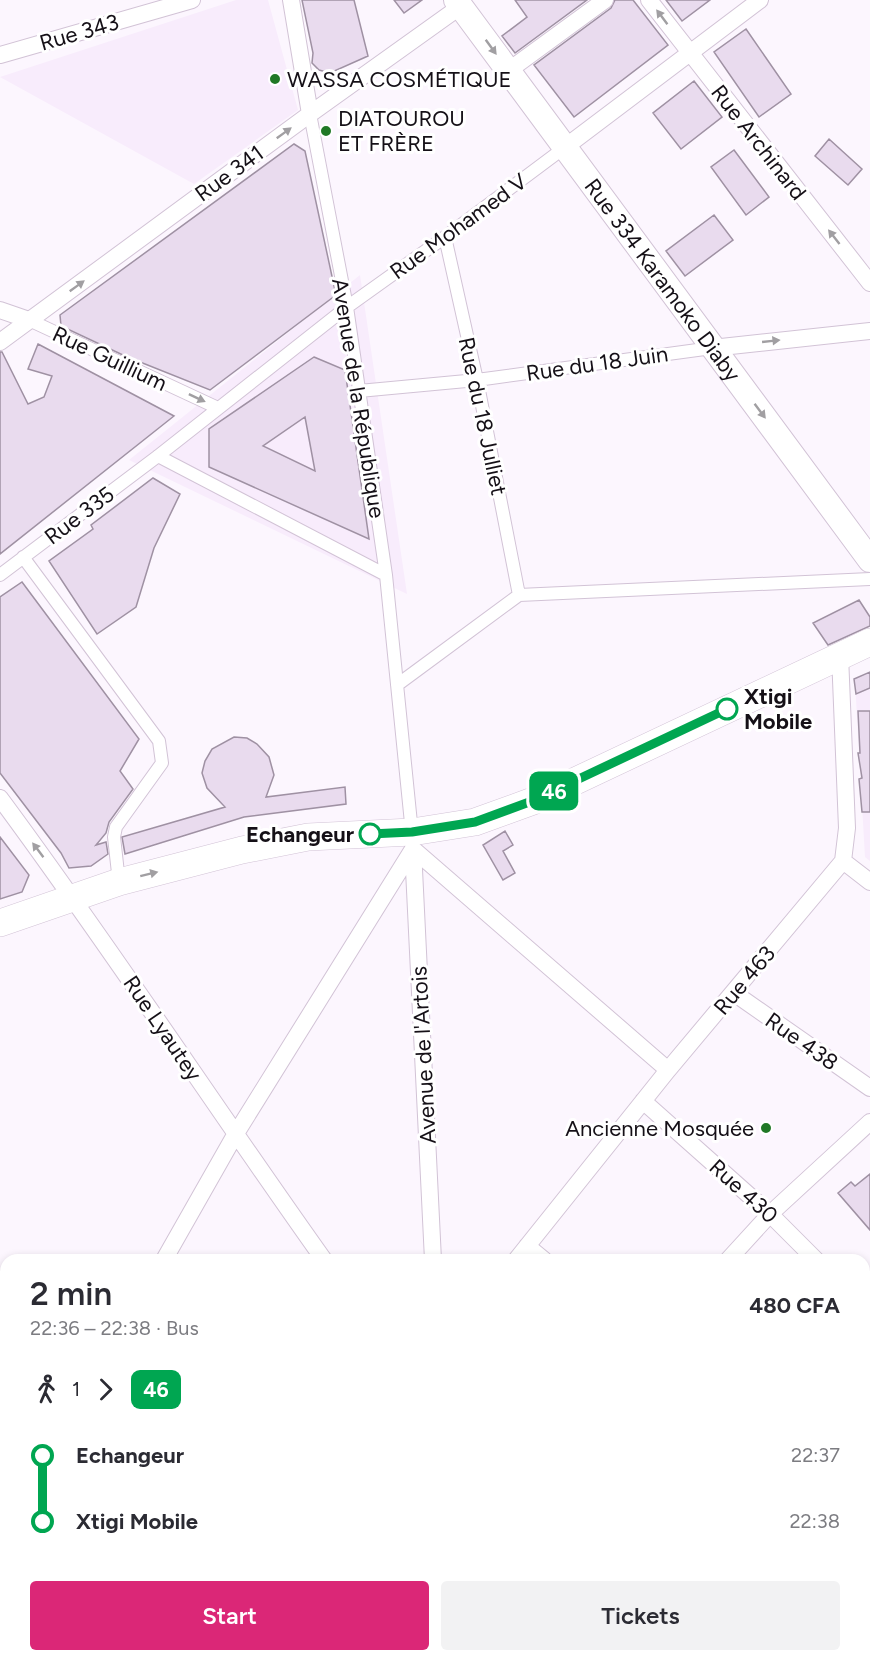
<!DOCTYPE html>
<html lang="en">
<head>
<meta charset="utf-8">
<style>
	:root { --surface:#fff; --page:#f2f2f3; --text:#2b2b33; --muted:#7c7c81; --accent:#db2777 }
	body { margin:0; font-family:Figtree,sans-serif; background:var(--page); color:var(--text); height:100vh; display:flex; flex-direction:column; font-size:22px; white-space:nowrap }
	* { box-sizing:border-box; margin:0 }
	p { font-size:20px; color:var(--muted) }
	.icon { flex:none; width:33px; height:33px; fill:none; stroke:currentColor; stroke-width:2; stroke-linecap:round; stroke-linejoin:round }
	.map { position:relative; flex:1; overflow:hidden }
	.side { position:absolute; left:0px; top:1254px; width:870px; height:408px; display:flex; flex-direction:column; background:var(--surface); border-radius:18px 18px 0 0; box-shadow:0 3px 9px #0003 }
	.side>* { flex:none }
	.badge { padding:0 12px; border-radius:9px; font-size:21px; line-height:39px }
	.map>.badge { position:absolute; translate:-50% -50%; box-shadow:0 0 0 3px #fff }
	.legs { display:flex; align-items:center; gap:9px; height:66px; padding:0 30px; font-size:20px }
	.legs p { margin-inline-start:auto }
	.headline { display:flex; align-items:center; justify-content:space-between; height:102px; padding:0 30px }
	h1 { font-size:33px; font-weight:600; line-height:45px }
	.primary-button { display:flex; gap:12px; margin-top:auto; padding:12px 30px }
	.primary-button a { flex:1; height:69px; border-radius:6px; background:var(--accent); color:#fff; font-size:24px; font-weight:600; line-height:69px; text-align:center }
	.primary-button a+a { background:var(--page); color:var(--text) }
	ul { padding:0 30px; list-style:none }
	li { display:flex; align-items:center; gap:21px; height:66px; font-size:22px }
	li i { display:grid; place-items:center; width:9px; height:100%; margin:0 8px; background:currentColor }
	li i::after { content:''; width:15px; height:15px; margin:-8px; border:4px solid; border-radius:50%; background:var(--surface) }
	li p { margin-inline-start:auto }
	li:first-child i { background:linear-gradient(#0000 50%,currentColor 0) }
	li:last-child i { background:linear-gradient(currentColor 50%,#0000 0) }
	.map>svg:first-child { display:block }
	.built { fill:#f8ecfc }
	.building { fill:#e9dbee; stroke:#9f91a3; stroke-width:1.5; fill-rule:evenodd }
	.lines { fill:none; stroke-linecap:round; stroke-linejoin:round }
	.pedestrian-casing { stroke:#d2c3d6; stroke-width:14 }
	.minor-casing { stroke:#d2c3d6; stroke-width:18 }
	.tertiary-casing { stroke:#d2c3d6; stroke-width:22 }
	.secondary-casing { stroke:#d2c3d6; stroke-width:26 }
	.primary-casing { stroke:#d2c3d6; stroke-width:28 }
	.pedestrian { stroke:#fff; stroke-width:12 }
	.minor { stroke:#fff; stroke-width:16 }
	.tertiary { stroke:#fff; stroke-width:21 }
	.secondary { stroke:#fff; stroke-width:24 }
	.primary { stroke:#fff; stroke-width:27 }
	.oneway { fill:#a19fa2 }
	.line-1-casing { stroke:#fff; stroke-width:14 }
	.line-1 { stroke:#00a651; stroke-width:9 }
	.poi-dot { fill:#207826; stroke:#fff; stroke-width:2 }
	.stop-1-dot { fill:#fff; stroke:#00a651; stroke-width:3 }
	.labels { text-anchor:middle; stroke-width:6; stroke-linejoin:round; paint-order:stroke }
	.street-label { font-size:22px; fill:#151017; stroke:#fff }
	.poi-label { font-size:22px; fill:#151017; stroke:#fff; text-anchor:start }
	.stop-label { font-size:22px; font-weight:bold; fill:#151017; stroke:#fff; text-anchor:start }
</style>
</head>
<body>
<div class="map">
<svg width="870" height="1662" viewBox="0 0 870 1662">
	<rect width="100%" height="100%" fill="#fcf6fe"/>
	<path class="built" d="M236 0H268L298 110 194 184 0 77Z
		M360 275 407 594 129 460Z
		M870 672V861L865 857 855 682Z"/>
	<path class="building" d="M302 0H354L368 56 330 73 319 70 312 63 313 53Z
		M394 0H422L404 13Z
		M515 0H587L515 53 502 36 527 17Z
		M615 0H633L668 45 574 117 534 65 611 8Z
		M666 0H710L682 21Z
		M746 29 791 94 759 117 714 52Z
		M694 81 722 117 681 149 653 113Z
		M829 139 862 169 848 185 815 156Z
		M294 144 305 151 336 295 210 390 125 356 61 326 60 315Z
		M734 150 769 197 746 215 711 167Z
		M714 215 733 240 685 276 666 251Z
		M38 344 174 416 0 554V352H2L28 404 44 397 52 376 28 369Z
		M314 357 345 370 369 539 209 467V429ZM305 417 315 471 263 446Z
		M153 478 180 494 154 548 136 607 97 634 49 561 93 529 91 525Z
		M22 582 139 739 120 771 133 789 109 822 106 833 96 845 106 842 108 854 91 866 69 868 61 853 0 773V597Z
		M859 600 870 617V626L828 645 813 623Z
		M870 672V688L856 694 854 679Z
		M858 711H870V812H862L859 779 862 778 858 753H860Z
		M234 737 247 738 257 744 269 757 274 775 266 797 345 787 346 804 244 817 125 854 122 837 225 807 207 788 202 773 205 761 212 749Z
		M505 831 513 845 503 851 515 873 503 880 483 845Z
		M0 837 29 875 22 892 0 899Z
		M870 1174V1230L838 1193 851 1182 855 1186Z"/>
	<g class="lines">
		<defs>
			<path id="pedestrian" d="M310 114 347 307 386 575 412 833
				M445 237 477 380 519 595
				M29 320 218 408
				M359 391 477 380 712 348
				M158 456 386 575
				M23 557 159 741 162 763 116 827 114 837 119 882
				M0 575 158 456 347 307 445 237 564 148
				M397 685 519 595 870 579"/>
			<path id="minor" d="M291 0 310 114
				M649 0 870 283
				M0 55 192 0
				M508 71 605 0
				M564 148 760 0
				M0 310 29 320
				M0 342 310 114 461 6
				M712 348 870 331
				M0 798C112 949 215 1107 324 1260
				M413 849 433 1260
				M413 849 668 1070
				M843 861 870 882
				M734 993 870 1088
				M643 1101 770 1214 816 1260
				M527 1246 544 1260
				M164 1260 235 1135 413 849
				M516 1260 668 1070 843 861 847 828 840 655
				M728 1260 770 1214 870 1122
				M864 1308 870 1314
				M0 1329 6 1333
				M453 1656V1662
				M685 1656 690 1662
				M23 1662 27 1656
				M213 1662 217 1656"/>
			<path id="tertiary" d="M0 1461 6 1464
				M864 1491 870 1486
				M864 1525 870 1530
				M310 1656 320 1662
				M632 1662 640 1656"/>
			<g id="secondary">
				<path id="s1" d="M456 0 870 560"/>
			</g>
			<path id="primary" d="M0 923 119 882 242 850 308 837 412 832 475 822 533 801 870 642"/>
		</defs>
		<use href="#pedestrian" class="pedestrian-casing"/>
		<use href="#minor" class="minor-casing"/>
		<use href="#tertiary" class="tertiary-casing"/>
		<use href="#secondary" class="secondary-casing"/>
		<use href="#primary" class="primary-casing"/>
		<use href="#pedestrian" class="pedestrian"/>
		<use href="#minor" class="minor"/>
		<use href="#tertiary" class="tertiary"/>
		<use href="#secondary" class="secondary"/>
		<use href="#primary" class="primary"/>
	</g>
	<defs><path id="oneway-solid" d="M-6-.8H1V-3.2L6.5 0L1 3.2V.8H-6Z" transform="scale(1.5)"/></defs>
	<g class="oneway">
		<use href="#oneway-solid" transform="translate(662 17) rotate(-127)"/>
		<use href="#oneway-solid" transform="translate(491 47) rotate(54)"/>
		<use href="#oneway-solid" transform="translate(284 133) rotate(-36)"/>
		<use href="#oneway-solid" transform="translate(834 237) rotate(-128)"/>
		<use href="#oneway-solid" transform="translate(77 286) rotate(-36)"/>
		<use href="#oneway-solid" transform="translate(771 341) rotate(-6)"/>
		<use href="#oneway-solid" transform="translate(197 398) rotate(25)"/>
		<use href="#oneway-solid" transform="translate(760 411) rotate(53)"/>
		<use href="#oneway-solid" transform="translate(38 850) rotate(-127)"/>
		<use href="#oneway-solid" transform="translate(149 874) rotate(-14)"/>
	</g>
	<g class="lines">
		<defs>
			<path id="line-1" d="M370 834 412 832 475 822 532 801 727 709"/>
		</defs>
		<use href="#line-1" class="line-1-casing"/>
		<use href="#line-1" class="line-1"/>
	</g>
	<g class="poi-dot">
		<circle cx="275" cy="79" r="6"/>
		<circle cx="326" cy="131" r="6"/>
		<circle cx="766" cy="1128" r="6"/>
	</g>
	<g class="stop-1-dot">
		<circle cx="727" cy="709" r="10"/>
		<circle cx="370" cy="834" r="10"/>
	</g>
	<g class="labels">
		<g class="street-label">
			<text transform="translate(79 32) rotate(-16)" y="8">Rue 343</text>
			<text transform="translate(759 142) rotate(52)" y="8">Rue Archinard</text>
			<text transform="translate(229 173) rotate(-36)" y="8">Rue 341</text>
			<text transform="translate(458 226) rotate(-36)" y="8">Rue Mohamed V</text>
			<text dy="8" stroke="none"><textPath href="#s1" startOffset="348">Rue 334 Karamoko Diaby</textPath></text>
			<text transform="translate(110 358) rotate(25)" y="8">Rue Guillium</text>
			<text transform="translate(597 363) rotate(-8)" y="8">Rue du 18 Juin</text>
			<text transform="translate(359 398) rotate(81)" y="8">Avenue de la République</text>
			<text transform="translate(483 416) rotate(78)" y="8">Rue du 18 Julliet</text>
			<text transform="translate(79 515) rotate(-37)" y="8">Rue 335</text>
			<text transform="translate(744 980) rotate(-50)" y="8">Rue 463</text>
			<text transform="translate(163 1028) rotate(56)" y="8">Rue Lyautey</text>
			<text transform="translate(802 1041) rotate(35)" y="8">Rue 438</text>
			<text transform="translate(423 1055) rotate(-93)" y="8">Avenue de l'Artois</text>
			<text transform="translate(744 1191) rotate(42)" y="8">Rue 430</text>
		</g>
		<g class="poi-label">
			<text x="287" y="87">WASSA COSMÉTIQUE</text>
			<text x="338" y="126">DIATOUROU<tspan x="338" dy="25">ET FRÈRE</tspan></text>
			<text x="754" y="1136" text-anchor="end">Ancienne Mosquée</text>
		</g>
		<g class="stop-label">
			<text x="744" y="704">Xtigi<tspan x="744" dy="25">Mobile</tspan></text>
			<text x="354" y="842" text-anchor="end">Echangeur</text>
		</g>
	</g>
</svg>
<b class="badge" style="left:554px;top:791px;background:#00a651;color:#fff">46</b>
<section class="side">
<div class="headline"><div><h1>2 min</h1><p>22:36 – 22:38 · Bus</p></div><b>480 CFA</b></div>
<div class="legs"><svg class="icon" aria-label="walk" viewBox="0 0 24 24"><circle cx="13" cy="4" r="2"/><path d="M13 8l-2 6 4 7M11 14l-3 7M7 12l3-4h3l4 4"/></svg>1<svg class="icon" aria-label="forward" viewBox="0 0 24 24"><path d="M9 5l7 7-7 7"/></svg><b class="badge" style="background:#00a651;color:#fff">46</b></div>
<ul>
<li><i style="color:#00a651"></i><b>Echangeur</b><p>22:37</p></li>
<li><i style="color:#00a651"></i><b>Xtigi Mobile</b><p>22:38</p></li>
</ul>
<div class="primary-button"><a>Start</a><a>Tickets</a></div>
</section>
</div>
</body>
</html>
